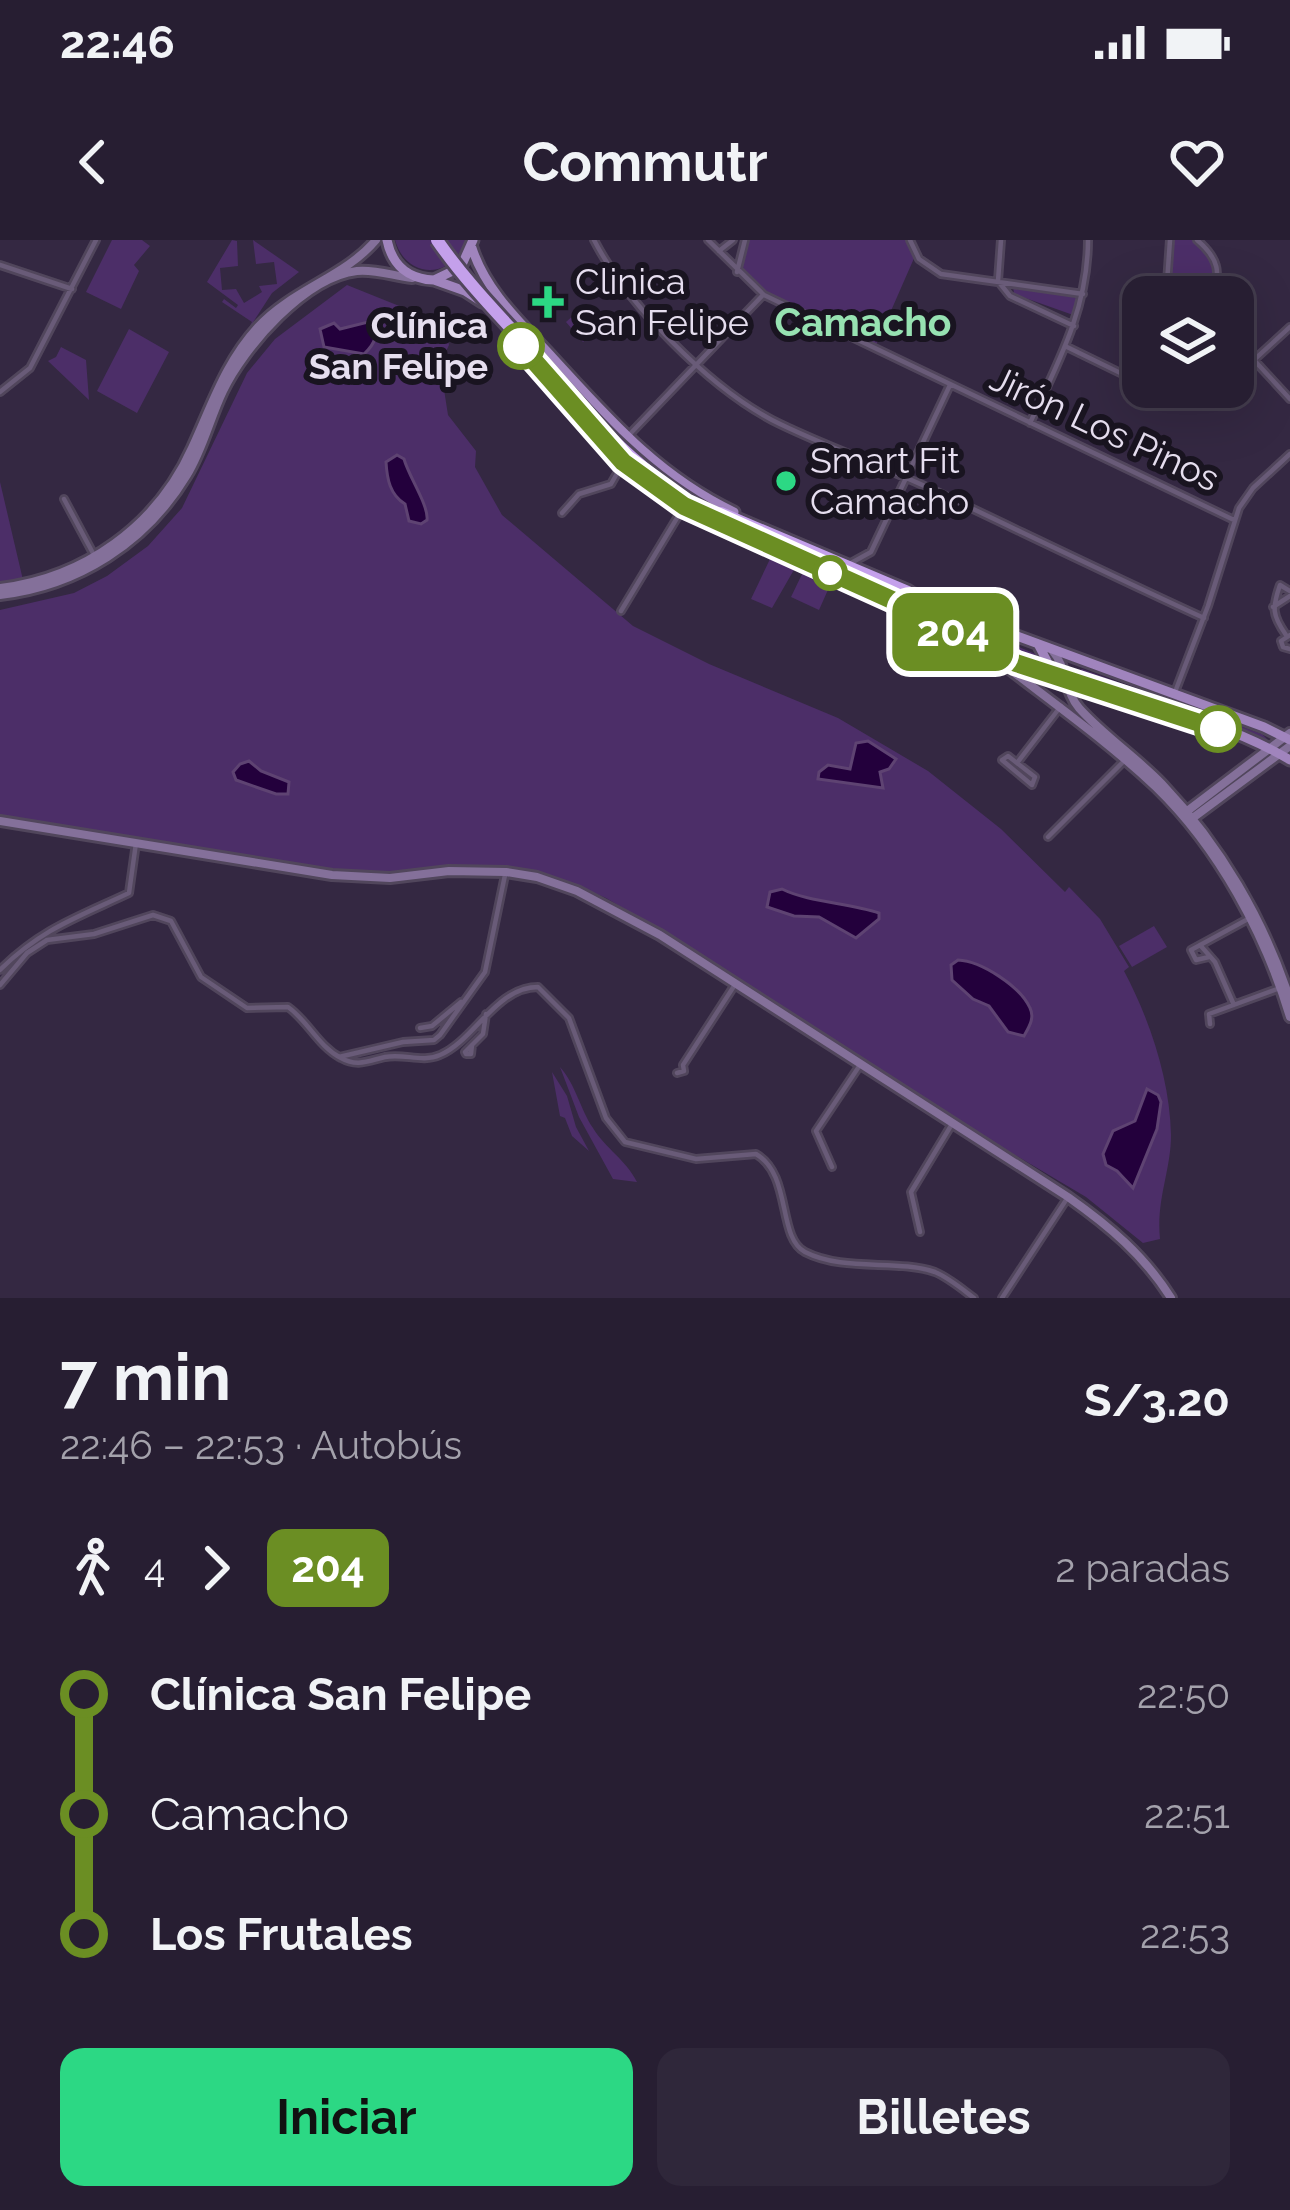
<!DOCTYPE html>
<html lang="es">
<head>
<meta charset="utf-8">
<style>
	:root { --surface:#271e32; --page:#2f273a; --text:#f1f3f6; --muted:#a4a2ac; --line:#433c4d; --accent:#2cd884 }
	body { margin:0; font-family:Raleway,sans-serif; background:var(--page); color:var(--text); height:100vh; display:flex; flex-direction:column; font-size:45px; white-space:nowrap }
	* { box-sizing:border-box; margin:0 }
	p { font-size:39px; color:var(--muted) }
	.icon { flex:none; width:66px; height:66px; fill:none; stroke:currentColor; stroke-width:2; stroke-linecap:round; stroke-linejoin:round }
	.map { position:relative; height:1058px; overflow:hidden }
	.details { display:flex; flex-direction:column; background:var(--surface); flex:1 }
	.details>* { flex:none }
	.badge { padding:0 24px; border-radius:18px; font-size:42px; line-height:78px }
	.fabs { position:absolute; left:1122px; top:36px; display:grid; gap:24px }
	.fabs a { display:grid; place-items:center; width:132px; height:132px; border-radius:24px; background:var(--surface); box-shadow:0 12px 48px #0002,0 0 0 3px var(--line); font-size:60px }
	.map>.badge { position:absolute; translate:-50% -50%; box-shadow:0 0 0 6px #fff }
	.legs { display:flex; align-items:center; gap:18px; height:132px; padding:0 60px; font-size:39px }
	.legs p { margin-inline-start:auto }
	.summary { display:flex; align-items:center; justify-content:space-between; height:204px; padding:0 60px }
	h1 { font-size:66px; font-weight:700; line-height:90px }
	.button { display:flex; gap:24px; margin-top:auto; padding:24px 60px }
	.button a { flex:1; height:138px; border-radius:24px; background:var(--accent); color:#111; font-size:48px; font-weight:700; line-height:138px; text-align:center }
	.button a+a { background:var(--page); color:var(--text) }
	ul { padding:0 60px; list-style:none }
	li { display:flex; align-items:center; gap:42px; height:120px; font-size:45px }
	li i { display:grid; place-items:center; width:18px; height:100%; margin:0 15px; background:currentColor }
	li i::after { content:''; width:30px; height:30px; margin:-15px; border:9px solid; border-radius:50%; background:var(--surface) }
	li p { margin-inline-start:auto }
	li:first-child i { background:linear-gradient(#0000 50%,currentColor 0) }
	li:last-child i { background:linear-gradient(currentColor 50%,#0000 0) }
	.status { display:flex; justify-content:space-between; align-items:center; height:84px; padding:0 60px; background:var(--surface); direction:ltr }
	.status svg { height:33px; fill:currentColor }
	header { display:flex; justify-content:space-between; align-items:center; height:156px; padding:0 60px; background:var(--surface); font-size:54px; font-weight:700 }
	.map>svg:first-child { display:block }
	.green { fill:#4c2e68 }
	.water { fill:#23003c; stroke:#5e4372; stroke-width:3 }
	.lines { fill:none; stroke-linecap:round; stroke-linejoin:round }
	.street-casing { stroke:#51465c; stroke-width:10 }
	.secondary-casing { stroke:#51465c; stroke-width:14 }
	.primary-casing { stroke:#51465c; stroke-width:15 }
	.highway-casing { stroke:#51465c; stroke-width:18 }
	.street { stroke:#695b78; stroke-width:4.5 }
	.secondary { stroke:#84709a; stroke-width:8 }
	.primary { stroke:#a084bd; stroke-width:9 }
	.highway { stroke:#c4a0eb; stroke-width:12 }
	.highway-bridge-casing { stroke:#51465c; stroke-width:18; stroke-linecap:butt }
	.highway-bridge { stroke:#c4a0eb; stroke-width:12 }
	.line-1-casing { stroke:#fff; stroke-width:27 }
	.line-1 { stroke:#6b8e23; stroke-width:18 }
	.poi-dot { fill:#2cd884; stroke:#191420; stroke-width:4.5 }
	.stop-1-dot { fill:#fff; stroke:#6b8e23; stroke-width:6 }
	.labels { text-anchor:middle; stroke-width:12; stroke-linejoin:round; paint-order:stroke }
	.poi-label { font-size:36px; fill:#e6deef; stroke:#191420; text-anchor:start }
	.stop-label { font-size:36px; font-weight:bold; fill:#e6deef; stroke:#191420; text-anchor:end }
	.street-label { font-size:36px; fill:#e6deef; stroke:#191420 }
	.neighbourhood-label { font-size:39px; font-weight:bold; fill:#97e2b2; stroke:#191420 }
</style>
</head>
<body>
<div class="status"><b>22:46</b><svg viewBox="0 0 49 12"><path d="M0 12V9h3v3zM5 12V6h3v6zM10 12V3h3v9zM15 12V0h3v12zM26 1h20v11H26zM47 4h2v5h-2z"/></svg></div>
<header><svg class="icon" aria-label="back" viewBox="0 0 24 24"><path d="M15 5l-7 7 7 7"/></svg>Commutr<svg class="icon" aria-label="heart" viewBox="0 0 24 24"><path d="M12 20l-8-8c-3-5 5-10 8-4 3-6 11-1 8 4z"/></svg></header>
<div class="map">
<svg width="1290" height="1058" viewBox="0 0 1290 1058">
	<rect width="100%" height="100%" fill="#342842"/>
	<path class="green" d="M112 0H142L150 6 134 25 139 31 121 69 86 52Z
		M232 0 237 1 238 26 220 28 222 50 236 49 244 63 262 52 259 46 277 44 274 22 256 24 253 0 299 32 272 53 248 90 252 82 222 62 224 59 236 68 238 65 207 42Z
		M395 0H465C454 40 406 40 395 0Z
		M748 0H908L915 16 876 105C841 89 759 60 742 26Z
		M1173 0H1192L1212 19 1215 40 1203 57H1168Z
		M347 45 444 84 449 105 440 124 448 175 476 211 475 227 502 275 633 386 709 424 838 478 928 531 1001 589 1065 652 1069 647 1100 679 1129 727 1124 731C1150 780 1170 840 1171 895 1171 931 1156 959 1160 999L1143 1003 1086 957 951 877 678 701 606 658 564 640 515 628 352 635 0 578V370L74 353 107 336 148 306 182 268 247 133 275 99Z
		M1013 45 1077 58 1076 76 1014 54Z
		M584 66 601 86 583 102 566 82Z
		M129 89 169 112 137 173 97 151Z
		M61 107 86 120 89 160 48 121 56 117Z
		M0 242 23 340 0 342Z
		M770 319 795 328 772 368 751 359Z
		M804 330 831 343 819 370 791 357Z
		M877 347 1045 418 1038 424 970 395Z
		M1082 429 1262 494 1267 499 1262 502 1083 438 1078 432Z
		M1154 686 1167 707 1132 727 1119 706Z
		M560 827C576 845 580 869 593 888 605 908 626 920 637 942L613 939 579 877Z
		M552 832 567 856 576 887 589 911 572 896 565 878 560 876Z"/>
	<path class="water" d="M368 82C382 91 374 105 364 114L324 107 320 89 334 83 340 89Z
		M397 215 404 219C409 237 429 266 427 280L421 284 409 281 405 264C390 255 387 239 386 222Z
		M868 501 896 519 889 529 880 532 883 548 818 539 819 532 828 525 850 529 856 503Z
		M249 521 261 531 289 542 288 554H276L236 540 233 532 240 524Z
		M782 649C808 662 848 663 879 673V679L856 698 819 677 794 676 767 667 770 652Z
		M958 720C981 721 1020 746 1030 768 1035 778 1029 787 1024 796L1008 792 989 766 973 759 952 740 951 725Z
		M1147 849 1158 855 1161 862 1157 889 1133 948 1117 931 1106 925 1103 914 1113 891 1135 881Z"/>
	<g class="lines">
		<defs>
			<path id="street" d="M594 0C627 64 708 146 772 180 823 206 879 224 931 249 1022 292 1112 336 1204 378
				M708 0 764 55 1234 280
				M910 0 919 19 941 34 1083 54
				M1197 0C1217 17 1225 35 1207 57
				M719 11 733 0
				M0 25 72 49
				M737 32 745 0
				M998 41 1010 56 1074 86
				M998 41 1001 0
				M1166 57 1170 0
				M1067 107 1143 144
				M1254 120 1290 159
				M1233 139 1290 87
				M1150 147 1187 158 1223 147
				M0 152 30 128 96 0
				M1030 183C1058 123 1088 68 1088 0
				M629 195 762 56
				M64 259 95 317
				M562 273 579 254 611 244 623 223
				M851 323 871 312 950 145
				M1273 367 1290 356
				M621 371 683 268
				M1286 395C1272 375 1272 368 1280 345L1290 351
				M1290 395 1281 401 1283 407 1290 409
				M1175 452 1208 366 1239 268 1253 248 1290 214
				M1008 516 1035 537 1032 545 1002 520Z
				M1017 523 1061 466
				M1048 597 1125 520
				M1200 705 1215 722 1234 765
				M1209 717 1196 720 1191 710 1248 679
				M0 730C41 689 78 677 129 653L136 603
				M0 745 27 713 47 700 94 694 153 675 171 681 201 737 247 768 288 767C308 781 318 806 341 818 357 827 368 821 385 817 404 813 422 823 440 815 474 801 496 747 538 747L569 778 606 878 625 902 696 919 756 914C792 935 777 997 805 1012 844 1032 897 1019 935 1032 949 1038 962 1049 974 1058
				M1210 784 1209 774 1280 748
				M420 788 432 786 461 762
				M472 805 471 814H466L465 812 483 794 486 774
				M339 817 403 802 434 800 440 795 485 732 505 635
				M677 833 684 831 683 825 736 743
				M832 927 816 891 860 825
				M920 992 911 952 952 884
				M1002 1058 1068 957"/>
			<path id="secondary" d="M0 348C84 338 157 286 192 208 212 165 225 123 258 87 293 49 345 37 376 0
				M0 355C78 346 146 303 187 235 203 209 210 178 223 151 244 107 305 37 357 31 375 29 394 36 412 38
				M1052 410C1067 427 1065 452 1079 468 1104 496 1136 517 1162 544 1220 605 1264 680 1290 760
				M990 414C1046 458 1104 498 1156 547 1219 608 1265 694 1290 777
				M1186 572 1290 493
				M1190 580 1290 506
				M0 581 332 635 390 638 449 631 506 632 537 637 577 651 660 695 1068 957C1109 986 1144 1015 1171 1058"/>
			<path id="primary" d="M387 0C392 25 408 39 434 40L461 27 473 0
				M472 8C486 52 522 84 553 118 609 179 658 236 734 272
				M434 40 465 51 482 62
				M585 179C666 272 743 296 853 343
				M902 349 1017 396 1264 487 1290 500
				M890 360C942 387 992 416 1048 434 1127 461 1218 477 1290 520
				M1033 429 1047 421 1038 404"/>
			<path id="highway" d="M721 273 908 352
				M851 339 892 360"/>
		</defs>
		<use href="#street" class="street-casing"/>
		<use href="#secondary" class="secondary-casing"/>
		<use href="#primary" class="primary-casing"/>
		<use href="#highway" class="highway-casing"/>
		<use href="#street" class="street"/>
		<use href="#secondary" class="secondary"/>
		<use href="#primary" class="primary"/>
		<use href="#highway" class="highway"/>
		<defs>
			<path id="highway-bridge" d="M437 0C463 38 496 72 527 106 585 172 639 237 719 278"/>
		</defs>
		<use href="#highway-bridge" class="highway-bridge-casing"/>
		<use href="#highway-bridge" class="highway-bridge"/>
	</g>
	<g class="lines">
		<defs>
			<path id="line-1" d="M521 106 623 222 684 266 892 360 1016 423 1218 489"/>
		</defs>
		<use href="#line-1" class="line-1-casing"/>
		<use href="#line-1" class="line-1"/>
	</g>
	<g class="poi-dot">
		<path d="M542 44h12v12h12v12h-12v12h-12v-12h-12v-12h12z"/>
		<circle cx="786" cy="241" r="12"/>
	</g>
	<g class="stop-1-dot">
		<circle cx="521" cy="106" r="21"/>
		<circle cx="830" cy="333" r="15"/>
		<circle cx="1218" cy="489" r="21"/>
	</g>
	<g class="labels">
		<g class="poi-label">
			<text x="575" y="54">Clinica<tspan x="575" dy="41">San Felipe</tspan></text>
			<text x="810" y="233">Smart Fit<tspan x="810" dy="41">Camacho</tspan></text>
		</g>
		<g class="stop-label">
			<text x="488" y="98">Clínica<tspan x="488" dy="41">San Felipe</tspan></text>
		</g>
		<g class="street-label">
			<text transform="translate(1105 188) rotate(25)" y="13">Jirón Los Pinos</text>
		</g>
		<g class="neighbourhood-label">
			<text x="863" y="96">Camacho</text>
		</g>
	</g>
</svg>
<div class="fabs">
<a><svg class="icon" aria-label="layers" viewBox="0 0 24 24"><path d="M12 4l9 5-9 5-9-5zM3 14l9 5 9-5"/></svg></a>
</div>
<b class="badge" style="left:953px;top:392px;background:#6b8e23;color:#fff">204</b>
</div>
<section class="details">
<div class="summary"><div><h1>7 min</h1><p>22:46 – 22:53 · Autobús</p></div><b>S/3.20</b></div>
<div class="legs"><svg class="icon" aria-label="walk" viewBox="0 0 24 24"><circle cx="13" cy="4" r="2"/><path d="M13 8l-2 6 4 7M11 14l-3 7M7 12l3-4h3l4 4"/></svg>4<svg class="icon" aria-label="forward" viewBox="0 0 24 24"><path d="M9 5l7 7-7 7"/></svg><b class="badge" style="background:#6b8e23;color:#fff">204</b><p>2 paradas</p></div>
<ul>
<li><i style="color:#6b8e23"></i><b>Clínica San Felipe</b><p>22:50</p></li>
<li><i style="color:#6b8e23"></i><span>Camacho</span><p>22:51</p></li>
<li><i style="color:#6b8e23"></i><b>Los Frutales</b><p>22:53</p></li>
</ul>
<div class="button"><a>Iniciar</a><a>Billetes</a></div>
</section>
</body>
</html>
